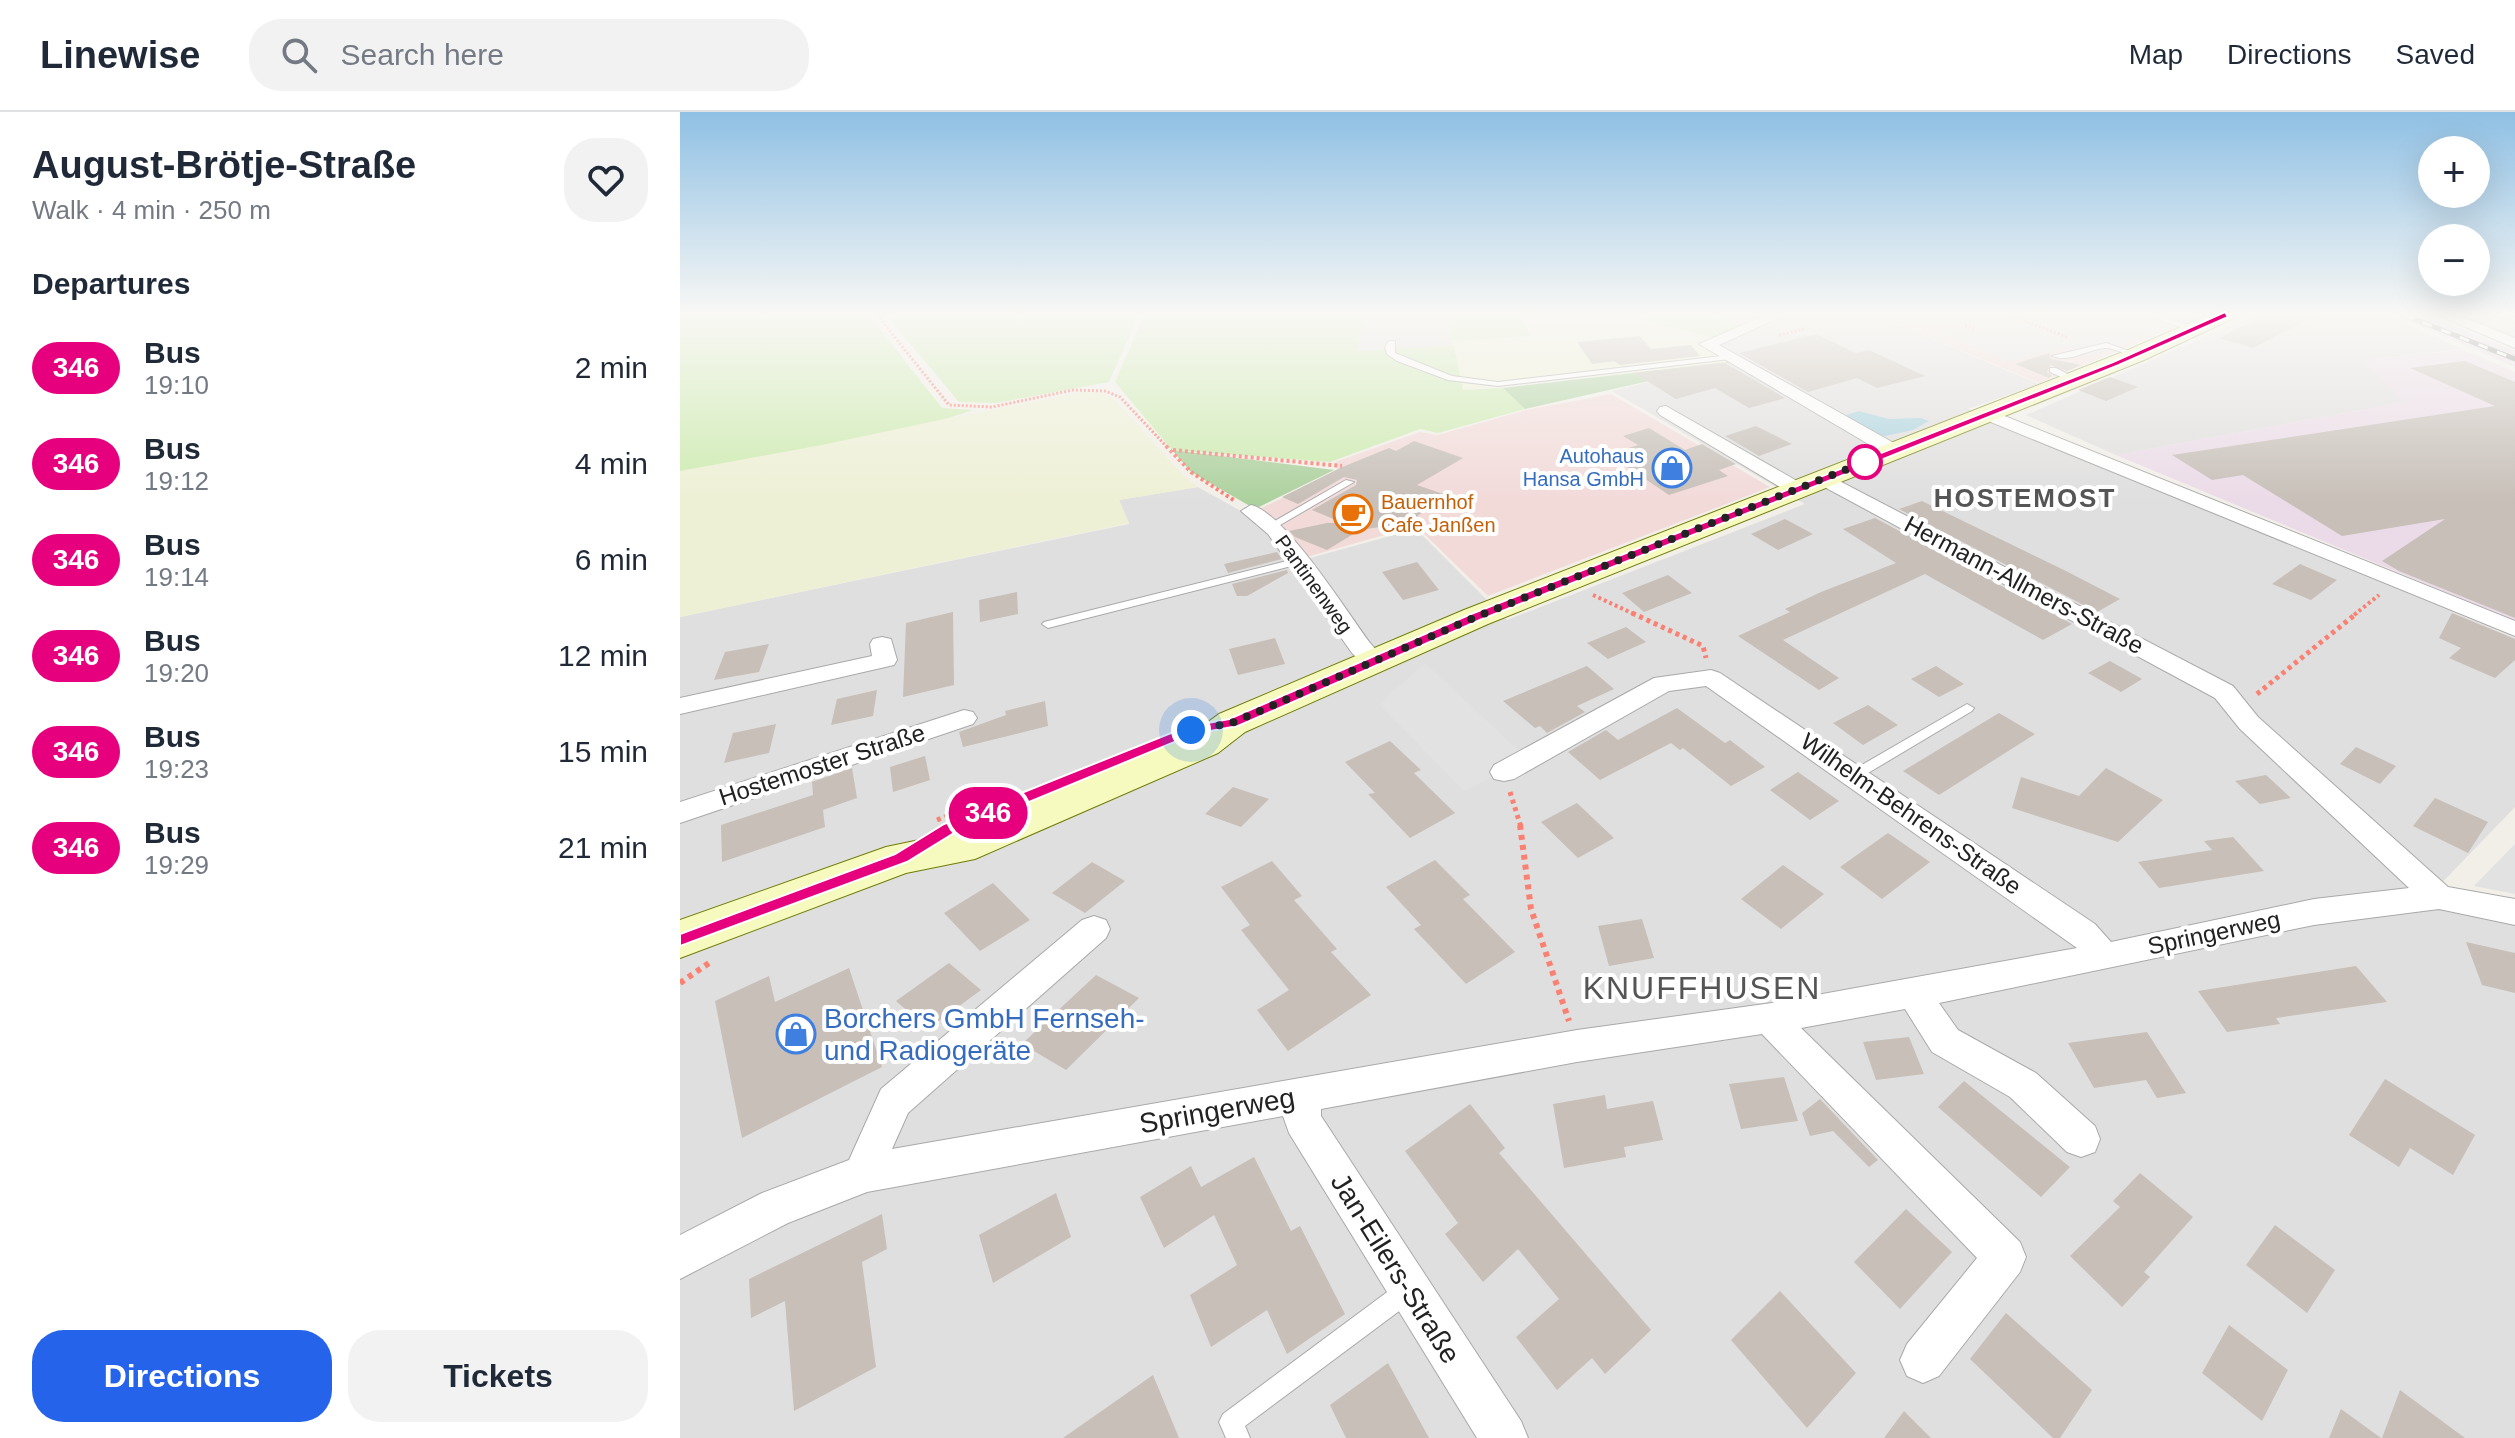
<!DOCTYPE html>
<html lang="en">
<head>
<meta charset="utf-8">
<style>
	:root { --surface:#fff; --page:#f2f2f3; --text:#1f2937; --muted:#747a83; --line:#e0e1e3; --accent:#2563eb }
	body { margin:0; font-family:Arial,sans-serif; background:var(--page); color:var(--text); height:100vh; display:flex; flex-direction:column; font-size:30px; white-space:nowrap }
	* { box-sizing:border-box; margin:0 }
	p { font-size:26px; color:var(--muted) }
	.icon { flex:none; width:44px; height:44px; fill:none; stroke:currentColor; stroke-width:2; stroke-linecap:round; stroke-linejoin:round }
	.map { position:relative; flex:1; overflow:hidden }
	.drawer { display:flex; flex-direction:column; background:var(--surface); width:680px }
	.drawer>* { flex:none }
	.badge { padding:0 16px; border-radius:26px; font-size:28px; line-height:52px }
	.buttons { position:absolute; left:1738px; top:24px; display:grid; gap:16px }
	.buttons a { display:grid; place-items:center; width:72px; height:72px; border-radius:50%; background:var(--surface); box-shadow:0 8px 32px #0002; font-size:40px }
	.you { position:absolute; width:40px; height:40px; margin:-20px; border:6px solid #fff; border-radius:50%; background:#1a73e8; box-shadow:0 0 0 12px #1a73e833 }
	.map>.badge { position:absolute; translate:-50% -50%; box-shadow:0 0 0 4px #fff }
	h2 { padding:0 32px; font-size:30px; line-height:72px }
	.round { display:grid; place-items:center; flex:none; width:84px; height:84px; border-radius:32px; background:var(--page) }
	.overview { display:flex; align-items:center; justify-content:space-between; height:136px; padding:0 32px }
	h1 { font-size:38px; font-weight:800; line-height:60px }
	.button { display:flex; gap:16px; margin-top:auto; padding:16px 32px }
	.button a { flex:1; height:92px; border-radius:32px; background:var(--accent); color:#fff; font-size:32px; font-weight:800; line-height:92px; text-align:center }
	.button a+a { background:var(--page); color:var(--text) }
	ul { padding:0; list-style:none }
	li { display:flex; align-items:center; gap:24px; height:96px; padding:0 32px }
	li div { flex:1 }
	li b { display:block; font-size:30px }
	li em { font-style:normal }
	li .badge { min-width:88px; font-weight:700; text-align:center }
	header { display:flex; align-items:center; gap:48px; box-sizing:border-box; height:112px; padding:0 40px; background:var(--surface); border-bottom:2px solid var(--line) }
	header strong { font-size:38px }
	nav { display:flex; gap:44px; margin-inline-start:auto; font-size:28px }
	.search { width:560px; height:72px; background:var(--page); display:flex; align-items:center; gap:20px; box-sizing:border-box; padding:0 28px; border-radius:32px; color:var(--muted); font-size:30px }
	main { display:flex; flex:1; min-height:0 }
	.map>svg:first-child { display:block }
	.residential { fill:#e0dfdf }
	.commercial { fill:#f2dad9 }
	.industrial { fill:#ebdbe8 }
	.farmland { fill:#eef0d5 }
	.grass { fill:#cdebb0 }
	.forest { fill:#add19e }
	.parking { fill:#e2e2e2 }
	.water { fill:#aad3df }
	.building { fill:#c7bfb8 }
	.lines { fill:none; stroke-linecap:round; stroke-linejoin:round }
	.lane-casing { stroke:#a9a9a9; stroke-width:2 }
	.street-casing { stroke:#a9a9a9; stroke-width:2 }
	.secondary-casing { stroke:#707d05; stroke-width:2 }
	.path-far3 { stroke:#fa8072; stroke-width:3; stroke-dasharray:2 2; stroke-linecap:butt }
	.path-far2 { stroke:#fa8072; stroke-width:4; stroke-dasharray:3 3; stroke-linecap:butt }
	.path-far1 { stroke:#fa8072; stroke-width:5; stroke-dasharray:4 4; stroke-linecap:butt }
	.path { stroke:#fa8072; stroke-width:6; stroke-dasharray:5 5; stroke-linecap:butt }
	.lane { fill:#fff; fill-rule:evenodd }
	.street { fill:#fff; fill-rule:evenodd }
	.secondary { fill:#f7fabf; fill-rule:evenodd }
	.rail-casing { stroke:#707070; stroke-width:5 }
	.rail { stroke:#fff; stroke-width:3; stroke-dasharray:10; stroke-linecap:butt }
	.line { fill:#e6007e; stroke:#fff; stroke-width:2 }
	.walk { stroke:#222; stroke-width:8; stroke-dasharray:0 14.4 }
	.stop-dot { fill:#fff; stroke:#e6007e; stroke-width:4 }
	.labels { text-anchor:middle; stroke-width:8; stroke-linejoin:round; paint-order:stroke }
	.far-shop-label { font-size:20px; fill:#366cbe; stroke:#fff; text-anchor:end }
	.far-food-label { font-size:20px; fill:#c56008; stroke:#fff; text-anchor:start }
	.far-street-label { font-size:20px; fill:#222; stroke:#fff }
	.street-label { font-size:24px; fill:#222; stroke:#fff }
	.far-district-label { font-size:26px; font-weight:bold; letter-spacing:2px; fill:#555; stroke:#fff }
	.near-shop-label { font-size:28px; fill:#366cbe; stroke:#fff; text-anchor:start }
	.near-street-label { font-size:28px; fill:#222; stroke:#fff }
	.near-neighbourhood-label { font-size:32px; letter-spacing:2px; fill:#555; stroke:#fff }
</style>
</head>
<body>
<header>
<strong>Linewise</strong>
<div class="search"><svg class="icon" aria-label="search" viewBox="0 0 24 24"><circle cx="10" cy="10" r="6"/><path d="M15 15l6 6"/></svg>Search here</div>
<nav><a>Map</a><a>Directions</a><a>Saved</a></nav>
</header>
<main>
<section class="drawer">
<div class="overview"><div><h1>August-Brötje-Straße</h1><p>Walk · 4 min · 250 m</p></div><a class="round"><svg class="icon" aria-label="heart" viewBox="0 0 24 24"><path d="M12 20l-8-8c-3-5 5-10 8-4 3-6 11-1 8 4z"/></svg></a></div>
<h2>Departures</h2>
<ul>
<li><span class="badge" style="background:#e6007e;color:#fff">346</span><div><b>Bus</b><p>19:10</p></div><em>2 min</em></li>
<li><span class="badge" style="background:#e6007e;color:#fff">346</span><div><b>Bus</b><p>19:12</p></div><em>4 min</em></li>
<li><span class="badge" style="background:#e6007e;color:#fff">346</span><div><b>Bus</b><p>19:14</p></div><em>6 min</em></li>
<li><span class="badge" style="background:#e6007e;color:#fff">346</span><div><b>Bus</b><p>19:20</p></div><em>12 min</em></li>
<li><span class="badge" style="background:#e6007e;color:#fff">346</span><div><b>Bus</b><p>19:23</p></div><em>15 min</em></li>
<li><span class="badge" style="background:#e6007e;color:#fff">346</span><div><b>Bus</b><p>19:29</p></div><em>21 min</em></li>
</ul>
<div class="button"><a>Directions</a><a>Tickets</a></div>
</section>
<div class="map">
<svg width="1835" height="1326" viewBox="0 0 1835 1326">
	<rect width="100%" height="100%" fill="#f2efe9"/>
	<path class="residential" d="M684 203H769L774 234 677 239Z
		M1033 203H1195L1359 272 1288 297 1835 526V695L1750 783 1835 803V1326H0V505L449 412 439 388 518 375 595 418 619 449 736 417 827 508 1125 392 932 279 1056 249 1027 232 1065 216Z
		M1575 203H1705L1782 237 1683 248 1725 290 1436 343 1346 303Z
		M1779 203H1835V225L1826 221Z"/>
	<path class="commercial" d="M1198 203H1525L1359 271Z
		M931 282 1090 375 808 484 736 414 623 446 577 398 658 360 655 350 740 320 758 323 846 298Z"/>
	<path class="industrial" d="M1714 203H1744L1835 239V255Z
		M1783 238 1835 260V509L1436 343 1724 290 1682 248Z"/>
	<path class="farmland" d="M839 203H959L966 210 1040 227 1028 232 1057 249 783 278 772 229 850 224Z
		M403 280 423 281 434 287 503 363 518 375 439 388 449 411 0 505V359Z"/>
	<path class="grass" d="M0 203H189L262 296 293 298 269 306 142 333 0 359Z
		M206 203H459L429 270 316 291 279 290Z
		M464 203H684L677 239 774 234 783 278 823 276 845 297 758 321 740 317 650 350 492 338 435 270Z
		M769 203H839L851 224 772 229Z
		M959 203H1033L1066 216 1040 227 966 209Z"/>
	<path class="forest" d="M1057 249 845 297 823 276Z
		M492 338 654 358 575 397 511 360Z"/>
	<path class="parking" d="M1322 203H1453L1490 215 1414 244 1386 234 1330 250 1260 221Z
		M745 551 848 647 784 679 699 592Z
		M1835 732V782L1794 774Z"/>
	<path class="water" d="M1179 299 1209 307 1241 306 1249 309 1233 318 1205 324 1197 323 1163 304Z"/>
	<path class="building" d="M1586 203H1637L1573 236 1539 226Z
		M1136 222 1176 241 1189 238 1245 264 1197 276 1177 266 1128 280 1059 241Z
		M960 224 971 237 1011 233 1020 244 940 253 934 249 912 252 897 230Z
		M1369 241 1371 247 1401 253 1387 259 1370 253 1367 260 1372 264 1369 266 1335 252Z
		M1785 249 1835 270V506L1719 459 1702 449 1765 407 1662 424 1563 363 1532 368 1492 343 1815 294 1730 256Z
		M1045 251 1105 286 1069 296 1035 276 996 287 954 261Z
		M1430 265 1458 275 1426 289 1398 278Z
		M1076 314 1112 332 1079 344 1045 324Z
		M969 316 1005 338 1022 332 1056 352 1039 358 1048 364 989 383 937 348 944 345 936 340 958 333 943 324Z
		M734 329 783 346 737 373 769 384 726 411 680 418 647 438 615 425 609 419 647 411H663L632 398 676 373 677 368 664 365 618 392 602 385 660 356 709 336 716 339Z
		M1242 389 1386 459 1440 487 1417 500 1219 397Z
		M1195 406 1392 512 1363 528 1245 462 1103 528 1159 566 1139 578 1058 524 1110 500 1105 497 1141 480 1216 451 1163 417Z
		M1105 407 1133 422 1098 438 1071 422Z
		M597 440 602 447 548 461 544 452Z
		M737 450 759 478 723 488 702 460Z
		M1620 452 1657 468 1631 488 1592 472Z
		M607 458 608 461 567 484H557L552 472Z
		M988 463 1012 481 964 500 942 481Z
		M337 480 338 502 300 510 299 488Z
		M273 500 274 573 223 585 226 511Z
		M1772 501 1835 527V548L1815 566 1769 546 1781 536 1759 526Z
		M946 515 966 530 928 547 907 531Z
		M595 526 605 552 558 563 549 537Z
		M89 532 79 560 34 568 45 540Z
		M1430 549 1462 567 1441 580 1408 561Z
		M907 554 934 577 897 594 905 600 867 621 860 614 855 616 823 589Z
		M1256 554 1284 572 1259 585 1231 567Z
		M197 578 193 604 151 613 157 587Z
		M365 589 368 614 283 635 279 620 326 603 325 599Z
		M1188 593 1218 613 1183 633 1153 611Z
		M997 596 1045 631 1050 628 1085 655 1051 674 1003 636 1000 638 991 631 920 668 888 640 926 618 938 628Z
		M1319 601 1355 622 1259 683 1223 659Z
		M96 612 89 641 44 651 53 621Z
		M710 629 741 658 734 661 775 701 730 726 688 682 695 681 665 650Z
		M1676 635 1716 654 1700 672 1660 652Z
		M245 644 250 668 213 680 210 655Z
		M172 656 177 686 143 698 145 715 42 750 41 713 133 683 132 670Z
		M1426 656 1483 688 1438 730 1332 696 1341 665 1399 684Z
		M1118 660 1159 689 1130 708 1090 678Z
		M1586 663 1611 686 1580 692 1555 669Z
		M553 675 589 687 561 715 525 702Z
		M1755 686 1808 710 1788 741 1733 714Z
		M897 691 934 726 898 746 861 710Z
		M1208 721 1250 750 1202 787 1160 755Z
		M1553 725 1584 759 1479 776 1458 750 1532 738 1524 729Z
		M755 748 790 783 783 787 835 840 786 872 734 817 741 813 706 775Z
		M592 749 622 784 614 788 657 837 651 840 691 883 608 939 577 898 609 878 561 818 570 813 541 775Z
		M412 750 445 769 405 801 372 781Z
		M1103 753 1144 782 1101 817 1061 787Z
		M313 771 350 808 300 839 264 801Z
		M962 807 974 846 929 854 918 814Z
		M1786 830 1835 841V881L1802 873Z
		M269 851 301 878 248 917 216 889Z
		M1676 854 1707 890 1596 906 1600 912 1547 920 1518 879Z
		M169 856 202 955 62 1026 35 889 89 864 95 890Z
		M416 863 459 886 386 958 342 932Z
		M1467 920 1506 981 1477 986 1466 968 1414 976 1388 931Z
		M1229 925 1244 962 1196 968 1183 930Z
		M1104 965 1118 1009 1061 1017 1049 972Z
		M1705 967 1795 1023 1773 1063 1730 1036 1719 1055 1669 1023Z
		M1284 969 1390 1055 1361 1085 1258 995Z
		M925 983 927 997 973 989 983 1028 944 1035 946 1045 884 1056 873 992Z
		M1140 987 1198 1048 1189 1055 1153 1019 1130 1024 1122 1001Z
		M790 992 825 1036 819 1041 971 1218 925 1262 912 1246 877 1278 836 1225 879 1187 838 1137 803 1170 765 1122 778 1111 725 1039Z
		M574 1045 611 1119 620 1114 665 1202 607 1242 587 1198 531 1235 510 1183 557 1153 534 1103 484 1136 460 1085 511 1054 521 1075Z
		M1460 1061 1513 1105 1464 1160 1470 1165 1442 1195 1390 1144 1440 1095 1433 1089Z
		M376 1081 391 1125 313 1171 299 1123Z
		M1226 1097 1272 1140 1220 1197 1174 1150Z
		M202 1102 207 1137 182 1150 196 1255 114 1299 105 1189 71 1206 69 1167Z
		M1595 1113 1655 1158 1627 1201 1566 1153Z
		M1100 1179 1176 1261 1127 1316 1051 1228Z
		M1326 1201 1412 1278 1380 1326H1373L1290 1247Z
		M1549 1213 1608 1258 1582 1309 1522 1261Z
		M708 1251 749 1326H666L650 1293Z
		M473 1263 499 1326H383Z
		M1720 1278 1785 1326H1702Z
		M1661 1297 1701 1326H1649Z
		M1224 1299 1251 1326H1204Z"/>
	<g class="lines">
		<defs>
			<path id="lane" d="M1466 203H1477L1519 217 1512 219Z
				M709 229H715V241L772 264 818 270 1050 243 1054 245 1050 247 818 274 768 268 717 249 707 242 705 235Z
				M1426 231 1460 243 1456 245C1447 243 1433 235 1424 236 1406 238 1390 251 1372 244Z
				M1370 256H1376L1399 268 1392 270 1370 260Z
				M666 368 674 370 595 416H587L586 414Z
				M619 446 624 449 623 451 368 516 362 512 364 510Z
				M1287 592 1294 596 1292 599 1178 667H1168L1166 664 1168 661Z
				M726 1169 734 1172 737 1180 734 1188 565 1314 570 1326H546L539 1310 543 1302 718 1172Z"/>
			<path id="street" d="M1086 203H1105L1039 233 1221 335 1223 339 1221 343H1207L1019 232Z
				M1758 203H1778L1835 226V236Z
				M986 294 1124 373 1127 377 1124 381H1110L980 303 977 299 980 295Z
				M1307 297 1835 509V524L1301 306 1298 302Z
				M1144 361 1553 574 1578 605 1768 775 1835 787V813L1759 797 1634 813 1259 891 1278 918 1356 961 1415 1014 1420 1027 1415 1040 1401 1045 1387 1040 1330 985 1252 940 1225 897 1121 916 1340 1130 1346 1145 1340 1160 1259 1264 1243 1271 1227 1264 1220 1248 1227 1232 1297 1146 1082 922 897 950 641 997V1004L841 1309 848 1326H797L609 1021 603 1004 187 1080 108 1111 0 1167V1123L82 1081 169 1048 201 977 402 808 414 804 426 808 430 817 426 826 228 1001 212 1037 897 918 1092 891 1397 836 1026 574 989 579 834 667 824 669 814 667 810 660 814 653 974 566 1031 558 1040 561 1415 812 1431 830 1634 787 1729 776 1560 617 1535 586 1137 371 1134 367Z
				M571 393C605 401 667 500 690 531L706 549 703 554H685L672 541 588 422 561 399Z
				M202 525 211 527 217 548 214 553 0 602V586L192 544 190 532 193 527Z
				M284 598 293 600 297 606 293 612 0 711V690Z"/>
			<path id="secondary" d="M1528 203H1555L1552 207 1464 248 808 512 565 620 538 641 295 747 226 761 0 846V808L206 735 273 721 510 623 539 602 784 498 1448 238Z"/>
		</defs>
		<use href="#lane" class="lane-casing"/>
		<use href="#street" class="street-casing"/>
		<use href="#secondary" class="secondary-casing"/>
		<path class="path-far3" d="M197 203 269 293 312 295 393 278 425 279 440 285 488 336
			M1329 203 1387 225
			M1285 213 1294 216
			M1099 223 1124 217"/>
		<path class="path-far2" d="M486 334 511 360 555 389
			M493 338 662 354
			M913 483 956 503
			M1674 503 1699 483"/>
		<path class="path-far1" d="M952 501 1023 534 1026 546
			M1577 582 1677 501
			M830 680 841 715
			M257 708 337 676"/>
		<path class="path" d="M840 713 851 797 889 909
			M0 871 29 851"/>
		<use href="#lane" class="lane"/>
		<use href="#street" class="street"/>
		<use href="#secondary" class="secondary"/>
		<defs>
			<path id="rail" d="M1724 203 1835 247"/>
		</defs>
		<use href="#rail" class="rail-casing"/>
		<use href="#rail" class="rail"/>
	</g>
	<linearGradient id="sky" x2="0" y2="1"><stop stop-color="#8fc0e4"/><stop offset="0.52" stop-color="#f9f8f5"/><stop offset="1" stop-color="#f9f8f5" stop-opacity="0"/></linearGradient>
	<rect width="1835" height="389" fill="url(#sky)"/>
	<path class="line" d="M1545 200 1548 205 1439 253 800 508 558 614 514 622 276 720 227 750 0 834V822L215 742 264 712 506 615 549 607 791 502 1433 250Z"/>
	<g class="lines">
		<path class="walk" d="M511 618 552 611 796 505 1190 348 1185 350"/>
	</g>
	<defs>
		<symbol id="shop-ring" viewBox="-11 -11 22 22"><circle r="9.5" fill="#fff" stroke="#3f7fe0" stroke-width="1.5"/><path d="M-5-2.5h2.3a2.7 3.5 0 0 1 5.4 0H5L5.5 6h-11ZM-1.5-2.5h3a1.5 2.3 0 0 0-3 0Z" fill="#3f7fe0"/></symbol>
		<symbol id="cafe-ring" viewBox="-11 -11 22 22"><circle r="9.5" fill="#fff" stroke="#e8710a" stroke-width="1.5"/><path d="M-5.5-4.5H6V0H3Q3 3.5 0 3.5H-2.5Q-5.5 3.5-5.5 0ZM3-3.2v2h1.7v-2ZM-6 4.5H4V6H-6Z" fill="#e8710a"/></symbol>
	</defs>
	<g fill-rule="evenodd">
		<use href="#shop-ring" x="970" y="334" width="44" height="44"/>
		<use href="#cafe-ring" x="651" y="380" width="44" height="44"/>
		<use href="#shop-ring" x="94" y="900" width="44" height="44"/>
	</g>
	<circle class="stop-dot" cx="1185" cy="350" r="16"/>
	<g class="labels">
		<g class="far-shop-label">
			<text x="964" y="351">Autohaus<tspan x="964" dy="23">Hansa GmbH</tspan></text>
		</g>
		<g class="far-food-label">
			<text x="701" y="397">Bauernhof<tspan x="701" dy="23">Cafe Janßen</tspan></text>
		</g>
		<g class="far-street-label">
			<text transform="translate(634 472) rotate(54)" y="7">Pantinenweg</text>
		</g>
		<g class="street-label">
			<text transform="translate(1344 473) rotate(28)" y="8">Hermann-Allmers-Straße</text>
			<text transform="translate(142 653) rotate(-18)" y="8">Hostemoster Straße</text>
			<text transform="translate(1231 702) rotate(35)" y="8">Wilhelm-Behrens-Straße</text>
			<text transform="translate(1534 821) rotate(-12)" y="8">Springerweg</text>
		</g>
		<g class="far-district-label">
			<text x="1345" y="395">HOSTEMOST</text>
		</g>
		<g class="near-shop-label">
			<text x="144" y="916">Borchers GmbH Fernseh-<tspan x="144" dy="32">und Radiogeräte</tspan></text>
		</g>
		<g class="near-street-label">
			<text transform="translate(537 998) rotate(-10)" y="10">Springerweg</text>
			<text transform="translate(716 1156) rotate(58)" y="10">Jan-Eilers-Straße</text>
		</g>
		<g class="near-neighbourhood-label">
			<text x="1022" y="887">KNUFFHUSEN</text>
		</g>
	</g>
</svg>
<div class="buttons">
<a>+</a>
<a>−</a>
</div>
<div class="you" style="left:511px;top:618px"></div>
<b class="badge" style="left:308px;top:701px;background:#e6007e;color:#fff">346</b>
</div>
</main>
</body>
</html>
